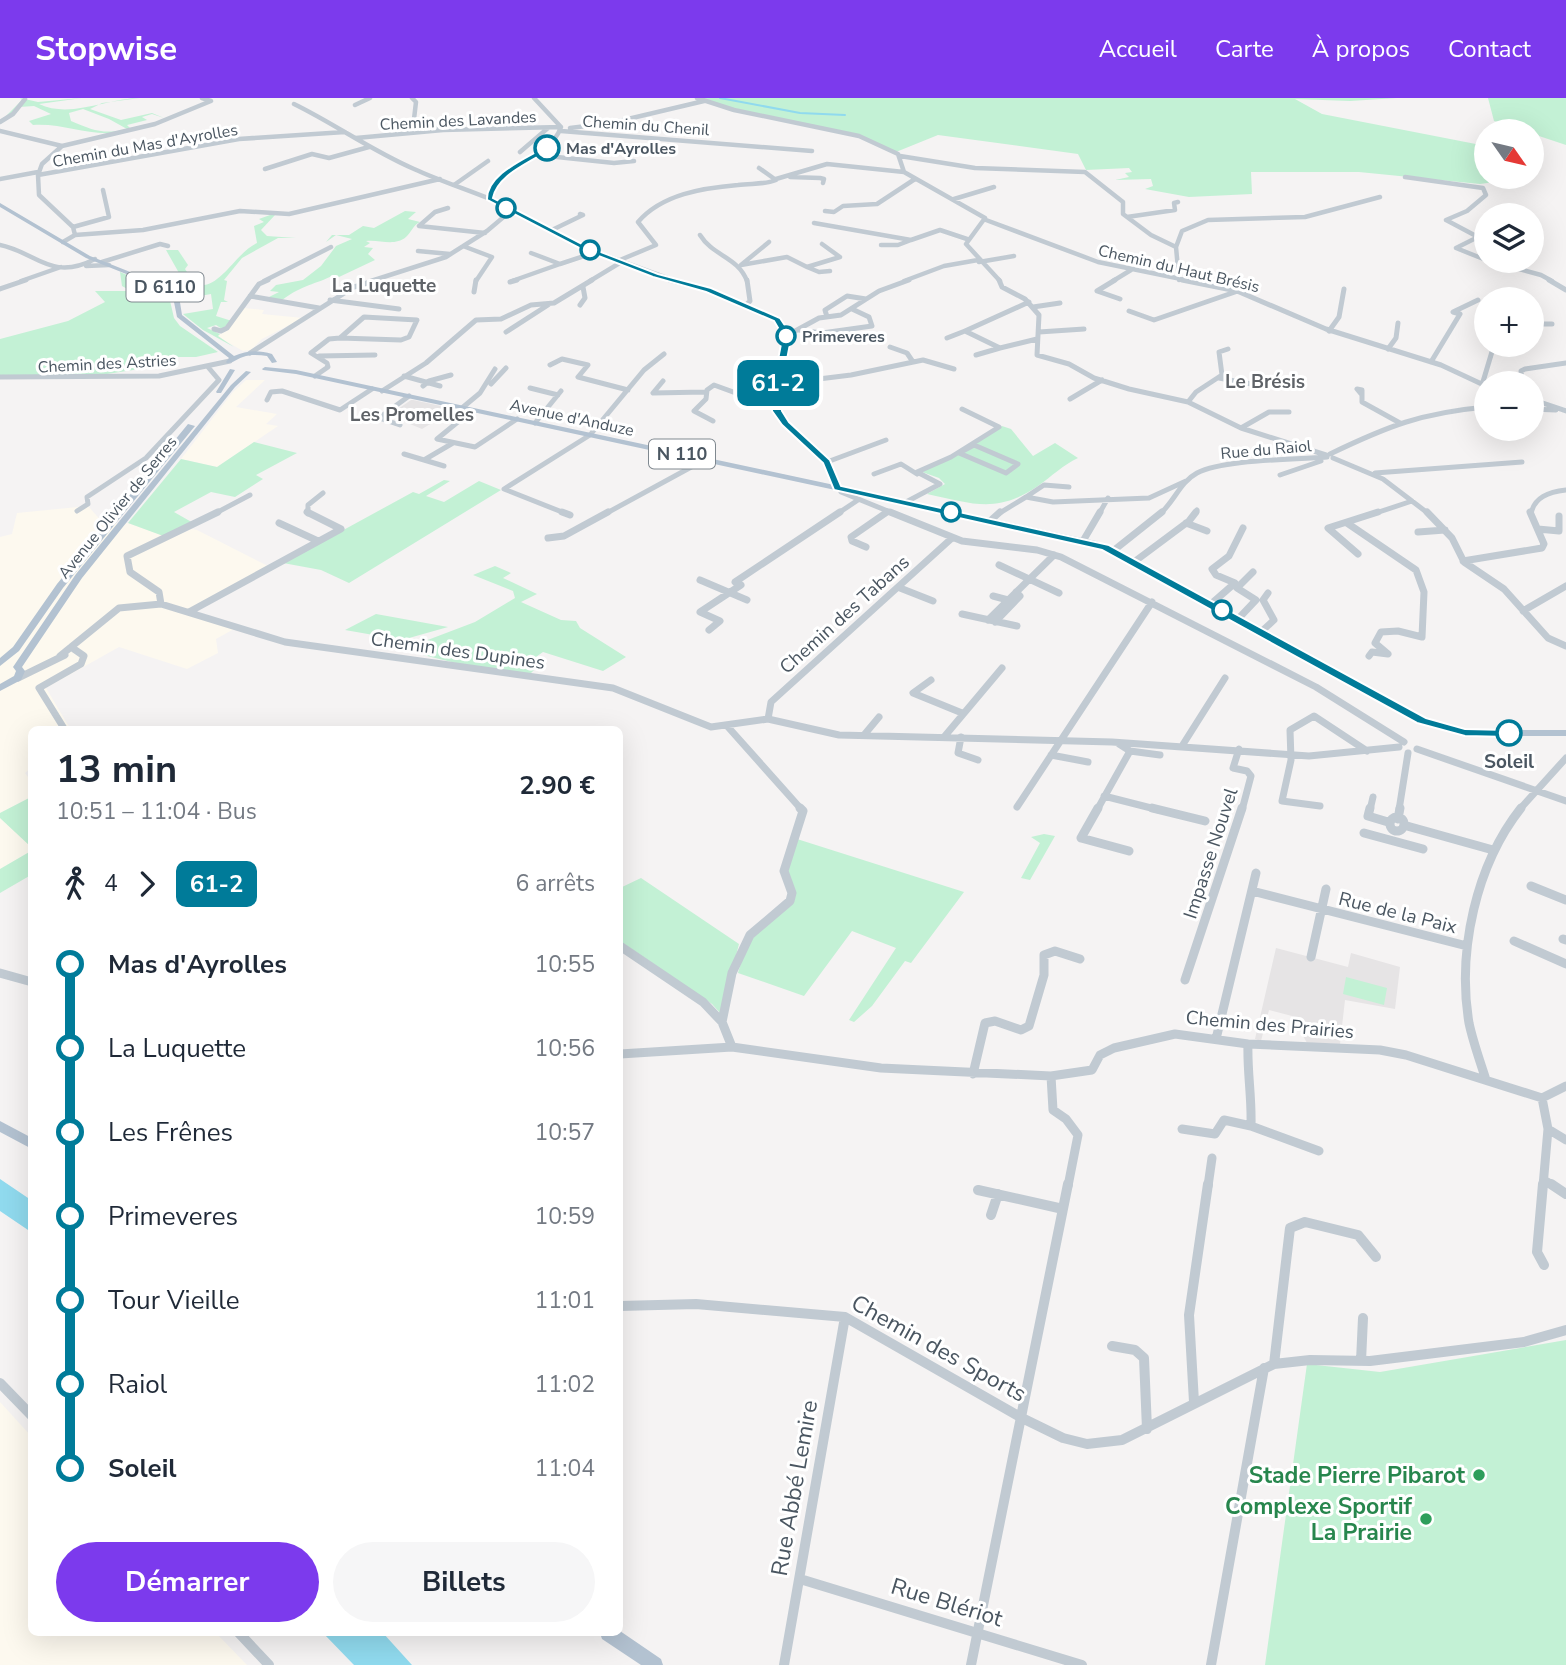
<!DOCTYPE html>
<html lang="fr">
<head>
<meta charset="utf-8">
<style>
	:root { --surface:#fff; --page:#f6f6f7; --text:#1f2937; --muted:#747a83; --accent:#7c3aed }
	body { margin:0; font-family:"Nunito Sans",sans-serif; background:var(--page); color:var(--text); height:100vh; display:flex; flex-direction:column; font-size:26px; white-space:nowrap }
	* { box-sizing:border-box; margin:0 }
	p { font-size:23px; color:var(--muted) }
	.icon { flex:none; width:38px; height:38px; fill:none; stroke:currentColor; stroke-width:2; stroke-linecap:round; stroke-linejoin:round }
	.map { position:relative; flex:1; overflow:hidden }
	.drawer { position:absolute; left:28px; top:628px; width:595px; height:910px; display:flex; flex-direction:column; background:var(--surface); border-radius:10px; box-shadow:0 7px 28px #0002 }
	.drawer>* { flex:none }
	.badge { padding:0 14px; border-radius:10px; font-size:24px; line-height:46px }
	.needle { width:46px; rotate:124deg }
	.fabs { position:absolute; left:1474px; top:21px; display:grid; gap:14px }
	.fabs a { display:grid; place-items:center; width:70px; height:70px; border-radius:50%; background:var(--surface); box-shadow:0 7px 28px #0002; font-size:35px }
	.map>.badge { position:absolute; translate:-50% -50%; box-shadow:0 0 0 4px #fff }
	.legs { display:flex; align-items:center; gap:10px; height:77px; padding:0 28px; font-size:23px }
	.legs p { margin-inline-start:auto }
	.head { display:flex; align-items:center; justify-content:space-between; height:119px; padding:0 28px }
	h1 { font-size:38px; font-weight:700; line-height:52px }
	.button { display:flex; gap:14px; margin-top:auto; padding:14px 28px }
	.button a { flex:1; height:80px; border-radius:42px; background:var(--accent); color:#fff; font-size:28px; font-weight:700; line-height:80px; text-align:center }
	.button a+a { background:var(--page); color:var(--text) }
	ul { padding:0 28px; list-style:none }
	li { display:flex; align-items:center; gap:24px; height:84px; font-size:26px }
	li i { display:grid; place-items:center; width:10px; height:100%; margin:0 9px; background:currentColor }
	li i::after { content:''; width:18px; height:18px; margin:-9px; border:5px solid; border-radius:50%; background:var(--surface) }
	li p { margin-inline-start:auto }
	li:first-child i { background:linear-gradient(#0000 50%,currentColor 0) }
	li:last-child i { background:linear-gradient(currentColor 50%,#0000 0) }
	header { display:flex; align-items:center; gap:42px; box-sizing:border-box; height:98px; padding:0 35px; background:var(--accent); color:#fff }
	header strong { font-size:33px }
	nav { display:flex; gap:38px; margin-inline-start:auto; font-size:24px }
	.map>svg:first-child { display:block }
	.commercial { fill:#fdf9ef }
	.education { fill:#e6e4e5 }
	.green { fill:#c3f1d5; fill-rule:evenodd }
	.water { fill:#90daee }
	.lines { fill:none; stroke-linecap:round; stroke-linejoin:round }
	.stream { stroke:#90daee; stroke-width:2 }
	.minor-far4 { stroke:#c1cad2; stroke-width:4.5 }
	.minor-far3 { stroke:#c1cad2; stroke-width:5 }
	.minor-far2 { stroke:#c1cad2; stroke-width:7 }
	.minor-far1 { stroke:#c1cad2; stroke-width:9 }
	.minor { stroke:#c1cad2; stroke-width:10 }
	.major { fill:#b3c2d1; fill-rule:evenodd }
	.line-1 { fill:#007b99; stroke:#fff; stroke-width:2 }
	.stop-1-dot { fill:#fff; stroke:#007b99; stroke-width:3.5 }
	.leisure-dot { fill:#2e9e5b; stroke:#fff; stroke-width:2.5 }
	.labels { text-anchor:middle; stroke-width:6; stroke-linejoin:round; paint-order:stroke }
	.far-street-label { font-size:16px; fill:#4a5661; stroke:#fff }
	.far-stop-label { font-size:16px; font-weight:bold; fill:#4a5661; stroke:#fff; text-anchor:start }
	.shield { fill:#fff; stroke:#808990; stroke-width:2 }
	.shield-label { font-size:18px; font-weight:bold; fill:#4a5661 }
	.far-quarter-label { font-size:19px; font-weight:bold; fill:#5f6368; stroke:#fff }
	.street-label { font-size:19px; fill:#4a5661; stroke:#fff }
	.stop-label { font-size:19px; font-weight:bold; fill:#4a5661; stroke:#fff }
	.near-street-label { font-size:23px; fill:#4a5661; stroke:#fff }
	.near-leisure-label { font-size:23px; font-weight:bold; fill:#27864d; stroke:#fff; text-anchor:end }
</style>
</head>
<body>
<header>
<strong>Stopwise</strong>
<nav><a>Accueil</a><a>Carte</a><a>À propos</a><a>Contact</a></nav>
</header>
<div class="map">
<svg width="1566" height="1567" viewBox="0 0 1566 1567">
	<rect width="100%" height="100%" fill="#f5f3f3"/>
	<path class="commercial" d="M244 210 264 212 262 216 303 220 262 241 251 252 243 253 217 238 228 232Z
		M246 282H265L236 309 277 316 266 326 278 328 217 369 181 361 233 294Z
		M88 408 104 426 128 425 170 440 192 431 197 432 268 468 185 515 234 531 216 541 218 555 187 571 119 549 46 590 71 632H32L31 670 25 675 31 683V699L0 715V439L12 436 17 415Z
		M0 720 32 749 31 753 0 771Z
		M0 1304 31 1338 32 1535H216L247 1567H0Z"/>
	<path class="education" d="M411 302H413L455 311 422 331 398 321 385 320Z
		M1276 850 1348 869 1351 855 1400 869 1395 911 1345 902 1340 946 1307 945 1292 918 1269 912 1261 943 1255 941Z"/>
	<path class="green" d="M20 0 38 4 82 0 39 6C70 21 108 0 140 0L102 5 90 11 121 22 152 15 164 20 152 16 142 19 147 22 127 27 132 32C92 42 70 25 33 27L29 23 51 16 34 8 19 9 0 24 22 2ZM83 11 109 21 127 31C104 37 92 32 71 23L69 15Z
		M697 0H1397L1350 3 1295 1 1322 16 1486 48V62L1479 71 1486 73V79L1517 81 1480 86 1359 74H1251L1252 96 1189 99 1145 91 1153 88 1151 81 1115 82 1129 79 1125 75 1132 74 1129 70 1086 72 1078 56 938 37 896 54C833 25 763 21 697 0Z
		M1488 0H1566V47L1494 23Z
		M405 113 416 114 408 121 420 124C412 128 412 134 406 139 394 149 379 141 366 143L370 145 364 149 373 150 368 156 375 162 339 179 334 177C314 187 304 186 282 202L267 200 279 194 270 193 276 187 303 182 321 168 336 148 352 141 336 137 326 144 332 137H349L363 128 374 130Z
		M270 117H275L261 132 267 138 296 140H278L242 160 224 182 227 183 224 202 228 204H221L216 218 232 223 222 231 216 227 207 230 220 236 218 238 234 249 203 232 183 216 213 211 211 196 183 201 173 190 162 184 179 175 166 152H178L188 167 185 171 195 186C218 195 235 155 257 145L254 128 264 124 259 121Z
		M120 174 168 194 174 220 180 228 218 254 196 259H171L172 266 107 276 0 278V241L68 223 105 204 95 193H131L122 188Z
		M1002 328 1011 331 1033 358 1055 345 1078 360C1063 367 1052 378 1038 388 997 416 974 406 927 396L945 386 939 380 922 374Z
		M254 344 297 355 256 377 263 381 235 399 211 394 174 414 195 426 166 439 128 425 181 361 217 369Z
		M444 382 450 383 426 398 444 404 479 383 501 392 349 485 321 472 283 465 413 394 419 396Z
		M495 468 511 475 503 480 537 496 521 504 561 522 576 523 580 530 626 559 603 573 543 554 533 561 540 566 528 578 484 572 411 554 425 543 475 524 515 500 513 493 473 477Z
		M376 516 448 529 402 542 345 532Z
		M31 699V749L0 720V715Z
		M1044 736 1055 738 1030 782 1021 780 1040 745 1031 739Z
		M797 741 964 794 911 865 905 863 872 908 854 924 849 922 896 850 852 833 804 898 738 875C749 836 760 831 790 807L788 768Z
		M31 753V777L0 795V771Z
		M641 780 739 846 721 916 712 906 620 843V790Z
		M1346 879 1387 890 1384 907 1343 896Z
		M1566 1242V1567H1265L1307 1266 1380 1274Z"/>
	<path class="water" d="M0 1081 31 1102V1134L0 1113Z
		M323 1535H383L412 1567H354Z"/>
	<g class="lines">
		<path class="stream" d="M720 0 800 15 845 17"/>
		<path class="minor-far4" d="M412 0 416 4 414 21 437 31
			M534 0 561 29C548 65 498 63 490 101L585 150 676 183
			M697 0 734 12 859 38 898 56 904 74 985 120 966 146 1000 183
			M294 6C335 26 372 53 414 71 438 82 465 91 490 101
			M355 7 370 0
			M0 24 13 16 25 1
			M570 30 611 25 704 3
			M0 33 62 48
			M561 33 812 53
			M356 40 443 32 561 29
			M520 54 548 30
			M538 57 614 65 634 63
			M900 58 975 70 1085 74 1123 104V116L1151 137 1176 149 1179 182
			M265 71 312 56 329 60 369 49
			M38 77 42 66 62 48 155 26 211 3 202 0
			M790 79 820 80 824 81 823 85
			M1405 79 1483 90 1486 97 1467 113 1446 122 1478 139 1456 150 1486 162
			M0 81 38 74
			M776 81 827 66 904 74
			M454 87 488 63
			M954 101 994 89
			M448 110 435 114 419 128 485 135
			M825 113 834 114 843 108 877 106 915 81
			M1127 119 1175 112 1174 105 1178 104
			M986 122 1098 164 1191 183
			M814 125 911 142 940 132 967 141
			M73 129 109 119 103 92
			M552 132 583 117 580 116
			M75 137 143 132 240 113 289 116 440 81
			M700 137C713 158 738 159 747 183
			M63 144 75 137 73 129 39 97 38 77 239 41 345 34
			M0 147C36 154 51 184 95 161
			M881 147H898L911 142
			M463 148 492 159 476 183
			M1176 149 1182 133 1208 122 1305 119 1380 99
			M418 153 450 156
			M531 155 560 166 596 154
			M620 162 656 147 638 124C662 96 703 90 738 87 751 85 764 87 776 82L759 70
			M1490 163 1541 177 1552 183
			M102 164 160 146 168 148
			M979 164 1014 158
			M741 167 787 159 807 169 840 159 822 146
			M741 167 769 144
			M86 168 109 167
			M807 169 819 174 830 173
			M21 183 61 169
			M264 183 331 149
			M371 183 446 159 487 133 512 112
			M512 183 560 166
			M590 183 623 163
			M904 183 944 168 978 162
			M1113 183 1131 172"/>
		<path class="minor-far3" d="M669 182 709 192 777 221 786 238 775 298 777 313 785 326 827 364 841 394 895 416
			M999 182 1002 189 1025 201 1039 217 1037 257 1069 266 1094 280 1129 291 1188 304 1241 330 1326 357
			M1115 182 1097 193 1120 201
			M1182 182 1237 193 1326 231 1441 267 1486 288
			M1549 182 1566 192
			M510 184 517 182
			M0 191 26 182
			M474 194 476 182
			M250 198 319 210
			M330 202 399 211
			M1029 204 965 233 1000 250 1037 241
			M580 207 585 200 583 189
			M746 207 750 203 747 182
			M1033 209 1060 205
			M1129 213 1154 222 1235 194
			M364 219 417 222 409 239 401 242 340 240Z
			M827 219 825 212 847 198 866 201
			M214 231 221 233 227 230 259 186 268 182
			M799 232 822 235 872 228 869 219 852 211
			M1329 233 1339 219 1344 191
			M1531 233 1540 226H1552
			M506 234 548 207
			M1039 234 1084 231
			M786 238 819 220 841 217 879 193 909 182
			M947 240 965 233
			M890 249 907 255 913 264
			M1388 251 1396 240 1398 225
			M250 255 354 189 377 182
			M976 257 1000 250
			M319 258 375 257
			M1431 264 1460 216 1453 214 1478 202
			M550 267 562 261 588 267 578 279 628 292
			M315 278 328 269 327 265 311 255 329 241 340 240
			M404 278 440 288
			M0 279 159 278 230 263
			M1219 280 1262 288
			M663 283 653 295 705 294
			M1522 285 1521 273 1525 271 1566 265
			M491 286 506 270
			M778 286 851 277 923 262 954 271
			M1482 287 1494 247
			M423 288 429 283 451 277
			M530 290 558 297
			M1357 291 1362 292V297Z
			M382 293 426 265 476 222 501 221 531 207 554 205 592 182
			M1362 297V304L1400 325
			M1070 301 1102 282
			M1531 301 1566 313
			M267 302 271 294 282 293 340 312 372 291
			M1188 304 1196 294 1222 277 1219 254 1228 251
			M521 306 544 314
			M462 310 480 295 495 271
			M1531 311 1556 312
			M459 323 437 341 475 349 517 321
			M713 323 694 313 706 301 707 292 714 287 777 310
			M535 325 561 293
			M400 327 379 320 409 298
			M1241 330 1269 314H1289
			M974 347 1018 366 1006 375 959 355Z
			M404 356 444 368
			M1330 356C1388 328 1421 315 1486 309
			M1333 360 1383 381 1429 416
			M424 362 453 345
			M827 364 886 342
			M1375 375 1522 364
			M874 376 901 366 917 376
			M1280 377 1321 363
			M1026 399 1044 387 1069 389
			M906 404 940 386 917 374 951 359 999 329 962 311
			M77 413 88 406 87 399 146 360 219 282 208 269
			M214 416 250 397
			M308 416V407L323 395
			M567 416 504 391 590 337 644 272 664 256
			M605 416 706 361
			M837 416 858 402
			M885 416 887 414
			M998 416 1026 399 1053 404 1149 400 1186 383
			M1099 416 1108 400
			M1160 416C1174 404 1180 384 1197 375 1225 361 1293 362 1327 359
			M1194 416 1197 412
			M1373 416 1412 403
			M1531 416C1534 399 1549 394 1566 392"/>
		<path class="minor-far2" d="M562 414 570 417
			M890 414 962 443 1037 452 1061 459 1316 589 1404 644
			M1427 414 1452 440 1464 464 1504 491 1548 540 1566 548
			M990 423 1000 414
			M279 425 318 443
			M1186 425 1207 433
			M1347 425 1416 472 1424 494 1422 539 1398 533 1381 534 1375 545 1388 556 1372 554 1369 558
			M1538 431 1559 433V418
			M1418 434 1445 432
			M548 440 564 438 608 414
			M1083 443 1100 414
			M866 449 852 443 851 439 887 414
			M1113 453 1162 414
			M1358 456 1328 430 1378 414
			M1463 463 1542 450 1544 446 1530 414
			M1134 464 1189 423 1196 414
			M999 467 1059 495
			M700 482 747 502
			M900 490 933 503
			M993 498 1008 502
			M161 506 159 494 130 474 127 458 218 414
			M1211 506 1235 485 1216 477 1212 471 1229 458 1243 430
			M1523 513 1566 488
			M189 514 341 431 307 414
			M962 516 1017 528
			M1238 521 1256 502 1237 490 1253 474
			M988 522 1054 457
			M995 524 1020 498 1016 494
			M709 532 720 523 700 514 741 487 735 484 840 414
			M1261 534 1274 522 1263 502 1268 495
			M60 558 119 510 161 506 285 544 613 590 711 629 768 621 839 637 1112 644 1309 658 1399 649
			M18 580 65 557
			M931 582 913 595 962 615
			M768 621 771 604 952 440
			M728 629 802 712
			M65 632 39 590 81 566 84 558 71 549
			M864 637 879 619
			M944 639 1002 570
			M961 639 958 655 978 662
			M1182 648 1225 580
			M1239 651 1233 670 1247 673 1251 678 1242 712
			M1417 651 1566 703
			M1130 653 1160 657
			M1051 657 1088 664
			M1104 698 1159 712
			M1320 708 1282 703 1291 662 1290 632 1314 618 1367 653
			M1017 709 1152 504
			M1097 712 1130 653 1119 646
			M1370 712 1373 699
			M1399 712 1408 655
			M1519 712 1566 660"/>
		<path class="minor-far1" d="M1098 710 1081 740 1129 753
			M1152 710 1205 723
			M1370 710 1368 718 1388 724
			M1390 726a7 7 0 1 1 14 0a7 7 0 1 1-14 0Z
			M1398 721 1400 710
			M1407 728 1493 752
			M1364 735 1423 751
			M1531 788 1566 802
			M1252 793 1467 848
			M1563 841 1566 842
			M1514 843 1566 866
			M620 848 703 904 722 924
			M1311 859 1326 791
			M0 875 32 884
			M1185 882 1242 710
			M1216 941 1256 775
			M1248 946C1247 974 1252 999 1251 1028L1319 1053
			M732 949 722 924 732 875 750 837 790 803 792 795 784 773 803 713 800 710
			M620 956 732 949 881 970 1051 978 1092 972 1100 957 1114 950 1175 936 1248 946 1380 952 1406 957 1542 1000 1566 988
			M973 976 985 925 995 923 1021 932 1029 928 1044 877V857L1055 853 1080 861
			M1051 978 1053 1012 1066 1021 1078 1037 1068 1088
			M1486 982C1480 963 1473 944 1469 925 1457 853 1476 767 1521 710
			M1542 1000 1548 1031 1543 1088
			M1182 1031 1215 1036 1224 1022 1251 1028
			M1548 1031 1566 1042
			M1544 1082 1554 1088
			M1208 1088 1212 1060"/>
		<path class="minor" d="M1543 1086 1537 1154 1544 1167
			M1551 1086 1566 1096
			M978 1092 1063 1111
			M991 1117 998 1096
			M620 1208 696 1206 845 1219 1022 1320 1063 1340 1087 1346 1122 1342 1274 1266 1310 1262 1370 1263 1524 1244 1566 1232
			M1112 1248 1135 1252 1144 1260 1147 1331
			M1361 1263 1363 1220
			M1274 1266 1290 1130 1305 1124 1358 1137 1376 1159
			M0 1285 32 1318
			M1194 1304 1189 1217 1208 1086
			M800 1481 1082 1567
			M239 1535 269 1567
			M784 1567 845 1219
			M971 1567 1068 1086
			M1211 1567 1264 1270"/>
		<path class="major" d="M0 105 90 158 168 189 179 198 182 217 234 258C247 252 259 252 272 256L277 264 272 265 267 258C259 257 251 256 243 259 237 261 233 265 227 265L226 264 229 260 177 219 173 199 164 191 86 160 0 109Z
			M265 269 296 272 1096 443 1128 457 1424 621 1465 632H1566V638H1465L1418 625 1122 461 1091 447 296 276 263 272 262 271Z
			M230 271 235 272 221 295H217L216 294Z
			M246 273 251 274 235 289 82 480 22 569 25 573 21 582 0 593V586L14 578 16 573 13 569 76 476 231 287Z
			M188 326 195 328 63 490 19 553 0 568V560L13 549 57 486Z
			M0 1023 32 1040V1051L0 1034Z
			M620 1533 661 1561 663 1567H641L602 1541 600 1535H620Z"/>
	</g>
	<path class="line-1" d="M545 49 551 50C532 65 498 75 493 100L588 149 658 176 711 190 780 220 790 235V246L780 298 782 313 789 324 830 362 841 388 1109 447 1426 620 1465 631 1509 632 1515 635 1509 639 1465 638 1417 625 1102 452 834 392 823 365 782 327 772 313 771 298 781 246V235L774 223 706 194 653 179 583 152 487 102C486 76 525 61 545 49Z"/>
	<g class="stop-1-dot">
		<circle cx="547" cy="50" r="12"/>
		<circle cx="506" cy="110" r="9"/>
		<circle cx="590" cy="152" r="9"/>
		<circle cx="786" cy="238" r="9"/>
		<circle cx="951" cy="414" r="9"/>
		<circle cx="1222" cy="512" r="9"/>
		<circle cx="1509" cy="635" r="12"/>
	</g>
	<g class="leisure-dot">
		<circle cx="1479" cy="1377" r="7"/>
		<circle cx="1426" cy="1421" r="7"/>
	</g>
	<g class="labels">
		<g class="far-street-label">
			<text transform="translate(458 22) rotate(-3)" y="6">Chemin des Lavandes</text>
			<text transform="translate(646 27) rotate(4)" y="6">Chemin du Chenil</text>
			<text transform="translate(145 47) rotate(-10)" y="6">Chemin du Mas d'Ayrolles</text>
			<text transform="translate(1179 170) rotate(13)" y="6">Chemin du Haut Brésis</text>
			<text transform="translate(107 265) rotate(-3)" y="6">Chemin des Astries</text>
			<text transform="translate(572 319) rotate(12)" y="6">Avenue d'Anduze</text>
			<text transform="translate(1266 351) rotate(-5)" y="6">Rue du Raiol</text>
			<text transform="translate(117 409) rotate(-51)" y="6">Avenue Olivier de Serres</text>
		</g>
		<g class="far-stop-label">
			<text x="566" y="56">Mas d'Ayrolles</text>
			<text x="802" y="244">Primeveres</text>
		</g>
		<g class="shield">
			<rect x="126.5" y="174.5" width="77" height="29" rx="5"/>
			<rect x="649" y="341.5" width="66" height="29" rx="5"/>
		</g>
		<g class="shield-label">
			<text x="165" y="195">D 6110</text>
			<text x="682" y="362">N 110</text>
		</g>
		<g class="far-quarter-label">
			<text x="384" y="194">La Luquette</text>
			<text x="1265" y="290">Le Brésis</text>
			<text x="412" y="323">Les Promelles</text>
		</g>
		<g class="street-label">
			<text transform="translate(844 516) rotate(-42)" y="7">Chemin des Tabans</text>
			<text transform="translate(458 552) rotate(8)" y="7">Chemin des Dupines</text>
			<text transform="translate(1210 755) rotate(-72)" y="7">Impasse Nouvel</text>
			<text transform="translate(1398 814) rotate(14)" y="7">Rue de la Paix</text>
			<text transform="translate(1270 926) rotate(5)" y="7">Chemin des Prairies</text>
		</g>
		<g class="stop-label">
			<text x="1509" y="670">Soleil</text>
		</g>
		<g class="near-street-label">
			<text transform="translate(939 1250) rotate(29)" y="8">Chemin des Sports</text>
			<text transform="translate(794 1390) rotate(-80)" y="8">Rue Abbé Lemire</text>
			<text transform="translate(947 1504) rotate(17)" y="8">Rue Blériot</text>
		</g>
		<g class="near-leisure-label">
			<text x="1465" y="1385">Stade Pierre Pibarot</text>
			<text x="1412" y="1416">Complexe Sportif<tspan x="1412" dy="26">La Prairie</tspan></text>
		</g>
	</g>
</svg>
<div class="fabs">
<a><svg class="needle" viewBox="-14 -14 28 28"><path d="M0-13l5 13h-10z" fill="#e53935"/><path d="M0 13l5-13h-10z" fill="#747a83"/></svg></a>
<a><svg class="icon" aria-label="layers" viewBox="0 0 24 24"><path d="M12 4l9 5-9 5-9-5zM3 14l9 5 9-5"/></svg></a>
<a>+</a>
<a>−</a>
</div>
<b class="badge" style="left:778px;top:285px;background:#007b99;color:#fff">61-2</b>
<section class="drawer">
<div class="head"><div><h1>13 min</h1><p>10:51 – 11:04 · Bus</p></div><b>2.90 €</b></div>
<div class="legs"><svg class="icon" aria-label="walk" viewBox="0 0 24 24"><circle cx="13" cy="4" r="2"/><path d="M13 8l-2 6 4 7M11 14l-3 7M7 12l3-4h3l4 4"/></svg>4<svg class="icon" aria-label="forward" viewBox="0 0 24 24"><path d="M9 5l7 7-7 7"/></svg><b class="badge" style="background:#007b99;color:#fff">61-2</b><p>6 arrêts</p></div>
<ul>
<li><i style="color:#007b99"></i><b>Mas d'Ayrolles</b><p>10:55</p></li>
<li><i style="color:#007b99"></i><span>La Luquette</span><p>10:56</p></li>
<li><i style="color:#007b99"></i><span>Les Frênes</span><p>10:57</p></li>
<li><i style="color:#007b99"></i><span>Primeveres</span><p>10:59</p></li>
<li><i style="color:#007b99"></i><span>Tour Vieille</span><p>11:01</p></li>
<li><i style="color:#007b99"></i><span>Raiol</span><p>11:02</p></li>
<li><i style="color:#007b99"></i><b>Soleil</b><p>11:04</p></li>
</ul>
<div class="button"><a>Démarrer</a><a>Billets</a></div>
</section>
</div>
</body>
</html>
